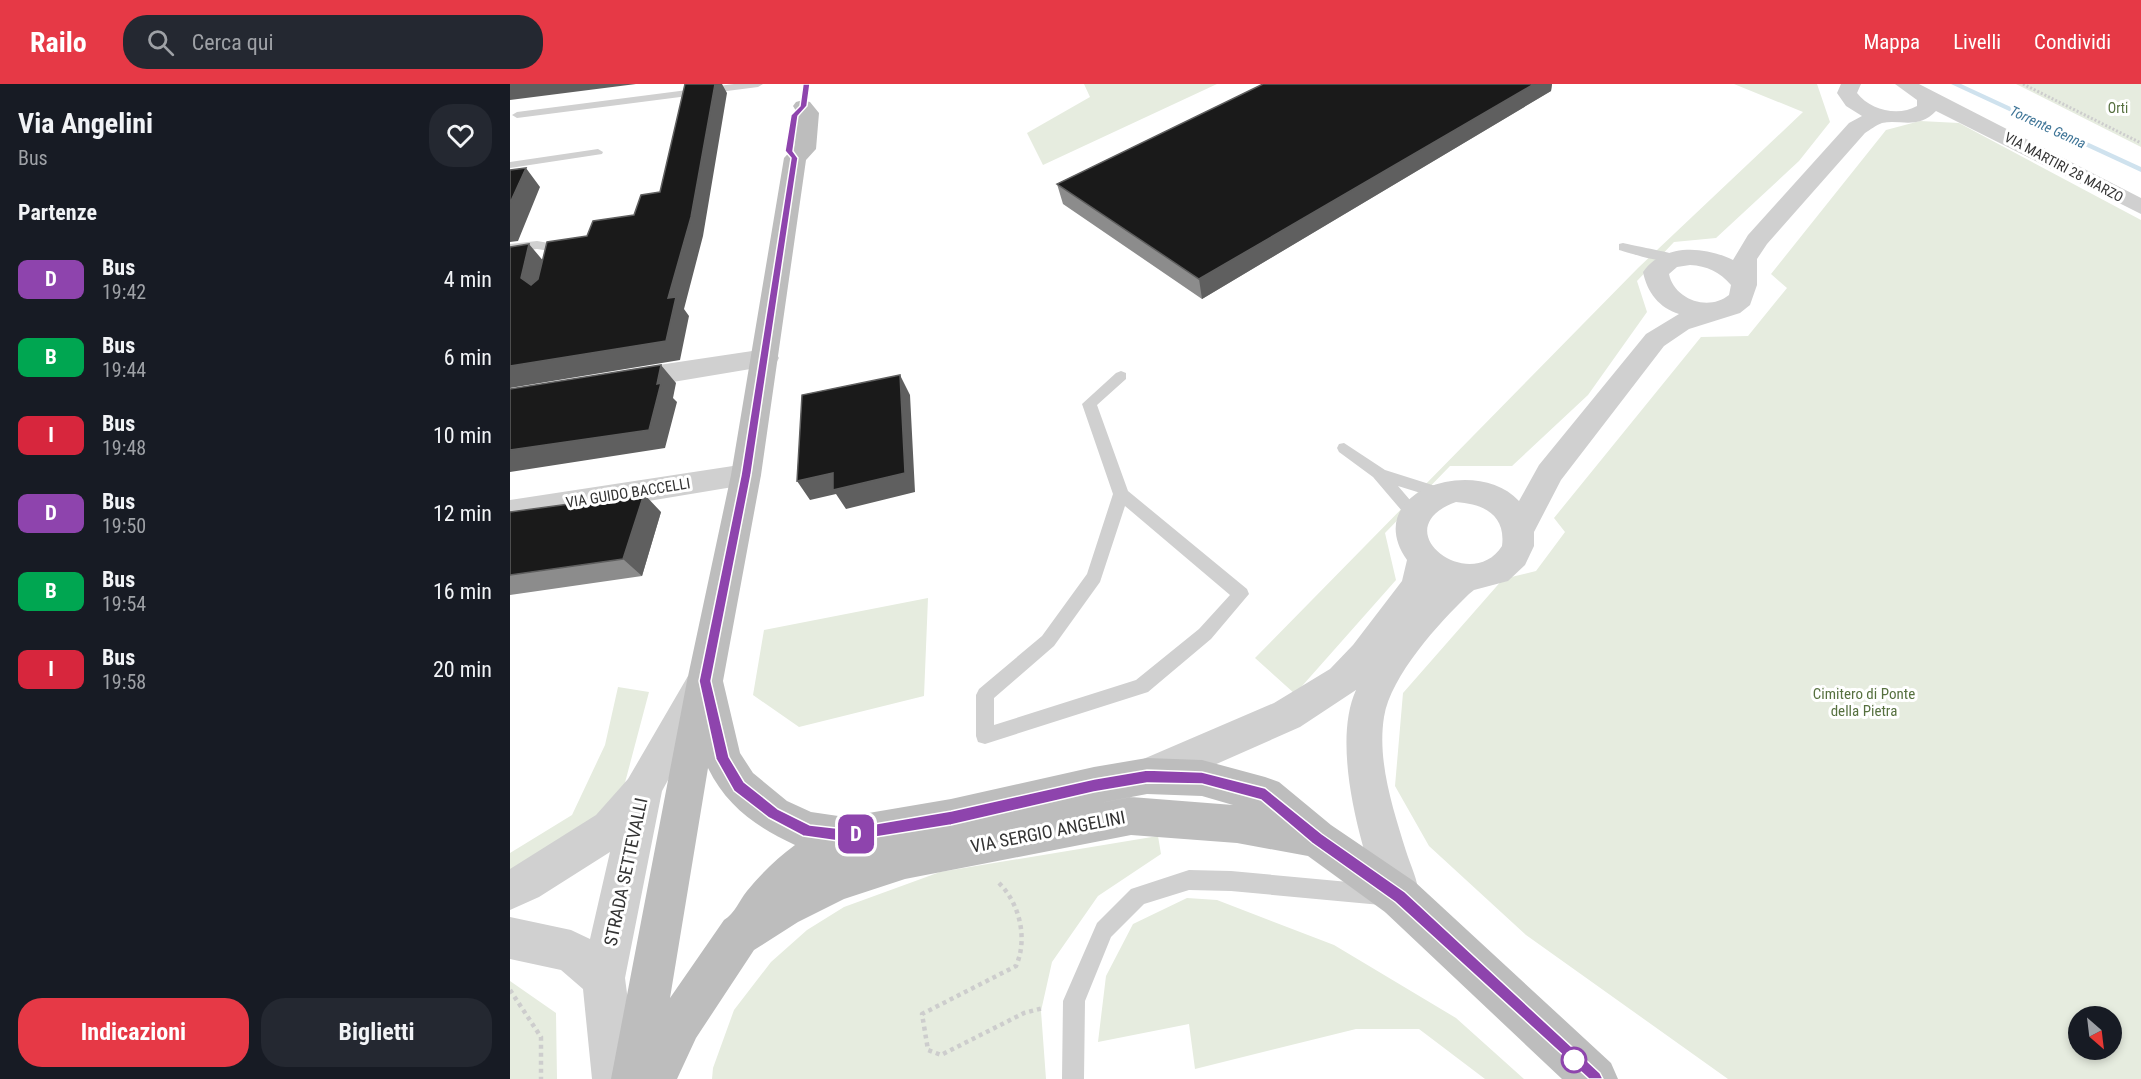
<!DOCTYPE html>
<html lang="it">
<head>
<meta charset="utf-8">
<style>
	:root { --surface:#171b24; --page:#242831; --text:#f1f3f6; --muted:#9ea1a6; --accent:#e63946 }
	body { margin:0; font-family:"Roboto Condensed",sans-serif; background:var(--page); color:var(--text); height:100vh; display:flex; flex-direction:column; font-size:22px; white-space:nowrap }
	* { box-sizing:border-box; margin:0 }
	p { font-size:20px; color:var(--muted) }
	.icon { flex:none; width:33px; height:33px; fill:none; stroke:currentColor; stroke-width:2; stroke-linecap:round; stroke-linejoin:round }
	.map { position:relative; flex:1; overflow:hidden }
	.sheet { display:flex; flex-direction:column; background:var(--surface); width:510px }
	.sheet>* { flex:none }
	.badge { padding:0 12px; border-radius:9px; font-size:21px; line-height:39px }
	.needle { width:39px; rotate:152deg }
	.buttons { position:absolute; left:1558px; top:922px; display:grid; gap:12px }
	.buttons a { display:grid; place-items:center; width:54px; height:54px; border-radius:50%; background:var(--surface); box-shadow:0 3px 9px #0003; font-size:30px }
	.map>.badge { position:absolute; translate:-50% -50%; box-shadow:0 0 0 3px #fff }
	h2 { padding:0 18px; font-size:22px; line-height:54px }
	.round { display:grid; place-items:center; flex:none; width:63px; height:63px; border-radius:24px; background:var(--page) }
	.summary { display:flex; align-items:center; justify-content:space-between; height:102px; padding:0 18px }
	h1 { font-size:28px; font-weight:700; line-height:45px }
	.primary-button { display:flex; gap:12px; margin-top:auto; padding:12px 18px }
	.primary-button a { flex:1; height:69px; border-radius:24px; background:var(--accent); color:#fff; font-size:24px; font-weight:700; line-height:69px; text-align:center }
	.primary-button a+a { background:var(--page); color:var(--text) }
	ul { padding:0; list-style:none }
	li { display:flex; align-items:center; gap:18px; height:78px; padding:0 18px }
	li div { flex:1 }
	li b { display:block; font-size:22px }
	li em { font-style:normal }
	li .badge { min-width:66px; font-weight:700; text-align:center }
	header { display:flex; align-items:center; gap:36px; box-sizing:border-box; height:84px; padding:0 30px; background:var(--accent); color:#fff }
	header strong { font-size:28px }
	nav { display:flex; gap:33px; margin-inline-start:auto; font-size:21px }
	.search { width:420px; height:54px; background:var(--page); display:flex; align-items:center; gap:15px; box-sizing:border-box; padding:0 21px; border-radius:24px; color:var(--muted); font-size:22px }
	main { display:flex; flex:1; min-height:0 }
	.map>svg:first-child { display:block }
	.green { fill:#e6ecdf; fill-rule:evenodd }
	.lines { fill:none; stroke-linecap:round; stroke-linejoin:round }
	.stream { fill:#cfe2ee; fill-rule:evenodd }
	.path-far1 { stroke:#cdcdcd; stroke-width:3; stroke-dasharray:2 2; stroke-linecap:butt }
	.path { stroke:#cdcdcd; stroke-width:4.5; stroke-dasharray:4 4; stroke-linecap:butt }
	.service { fill:#d0d0d0; fill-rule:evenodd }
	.minor { fill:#d0d0d0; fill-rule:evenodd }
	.secondary { fill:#bdbdbd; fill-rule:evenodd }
	.wall { fill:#8c8c8c }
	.shaded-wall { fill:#5f5f5f }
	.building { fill:#1a1a1a; stroke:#5f5f5f; stroke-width:1.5 }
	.line { fill:#8e44ad; stroke:#fff; stroke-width:1.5 }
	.stop-dot { fill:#fff; stroke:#8e44ad; stroke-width:3 }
	.labels { text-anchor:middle; stroke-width:6; stroke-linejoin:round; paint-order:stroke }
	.far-park-label { font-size:14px; fill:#56703f; stroke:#fff }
	.far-water-label { font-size:14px; font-style:italic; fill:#3f7597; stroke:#fff }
	.far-street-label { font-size:14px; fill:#333; stroke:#fff }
	.street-label { font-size:15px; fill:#333; stroke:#fff }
	.park-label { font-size:15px; fill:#56703f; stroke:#fff }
	.near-street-label { font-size:18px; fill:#333; stroke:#fff }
</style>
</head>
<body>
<header>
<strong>Railo</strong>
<div class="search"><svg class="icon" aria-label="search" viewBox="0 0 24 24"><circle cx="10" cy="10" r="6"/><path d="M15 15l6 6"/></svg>Cerca qui</div>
<nav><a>Mappa</a><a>Livelli</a><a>Condividi</a></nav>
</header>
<main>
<section class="sheet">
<div class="summary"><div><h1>Via Angelini</h1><p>Bus</p></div><a class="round"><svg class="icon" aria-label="heart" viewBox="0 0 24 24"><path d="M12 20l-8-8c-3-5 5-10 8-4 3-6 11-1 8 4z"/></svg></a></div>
<h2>Partenze</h2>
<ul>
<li><span class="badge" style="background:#8e44ad;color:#fff">D</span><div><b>Bus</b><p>19:42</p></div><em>4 min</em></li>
<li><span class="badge" style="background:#00a651;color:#fff">B</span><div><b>Bus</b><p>19:44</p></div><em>6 min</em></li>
<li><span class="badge" style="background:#d7263d;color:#fff">I</span><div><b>Bus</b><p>19:48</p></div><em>10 min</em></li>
<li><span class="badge" style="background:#8e44ad;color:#fff">D</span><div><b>Bus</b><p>19:50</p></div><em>12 min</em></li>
<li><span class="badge" style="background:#00a651;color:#fff">B</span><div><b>Bus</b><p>19:54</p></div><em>16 min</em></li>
<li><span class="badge" style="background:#d7263d;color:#fff">I</span><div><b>Bus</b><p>19:58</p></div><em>20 min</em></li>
</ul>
<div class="primary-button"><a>Indicazioni</a><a>Biglietti</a></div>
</section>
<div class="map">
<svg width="1631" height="995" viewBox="0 0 1631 995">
	<rect width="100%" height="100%" fill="#fff"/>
	<path class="green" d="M574 0H707L533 81 517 49 580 13Z
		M1224 0H1307L1320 38 1289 77 1206 154 1164 158 1127 197 1137 228 1078 311 1002 382H940L875 449 886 496 785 610 745 574 1128 184 1293 28Z
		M1506 0H1631V63Z
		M1410 37 1449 39 1631 136V995H1218L1016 851 919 762 885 702 893 609 993 495 1026 487 1055 448 1044 434 1191 253 1238 252 1277 204 1261 190 1376 46ZM1569 933H1602V966H1569Z
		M418 514 414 612 289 643 243 611 254 546Z
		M108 603 139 608 112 710 85 742 0 792V769L62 731 95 661Z
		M648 752 651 770 588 812 542 878 531 927 536 995H202L203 984 224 926 261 878 297 846 334 823 430 788Z
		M677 814 707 816 824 861 946 934 1014 995H975L909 945H846L685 985 679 940 588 958 596 892 623 840Z
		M0 897 46 929 47 995H0Z"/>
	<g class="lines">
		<path class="stream" d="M1441 0H1451L1631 83V88Z"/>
		<path class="path-far1" d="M1513 0 1631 59"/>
		<path class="path" d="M489 799C510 820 518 855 506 882L412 930 418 966 431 971 514 929 533 924
			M0 906 31 953V995"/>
		<path class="service" d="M224 0H253L248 3 7 34 2 31 7 28Z
			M88 65 93 68 92 70 0 84V78Z
			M27 157 51 161 53 164 49 178H41L40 167 27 165 0 168V160Z
			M1113 159C1124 162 1171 170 1175 174 1163 184 1124 170 1109 166V160Z
			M611 287 616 289V295L587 321 618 407 737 505 739 510 701 555 638 608 475 660 468 658 466 652V611L469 605 532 552 577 490 603 410 572 320 606 289ZM615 422 720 511 689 545 626 596 484 641V614L544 562 590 498Z
			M834 359 875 386 935 405 938 409 930 415 888 402 912 430 904 436 898 434 863 393 829 368 827 364 829 360Z
			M679 786 721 787 871 801 878 804 881 811 878 818 871 821 721 807 679 806 634 820 601 853 575 917 574 995H552L553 917 587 839 621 805Z"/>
		<path class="minor" d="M1331 0H1351L1347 9C1360 26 1388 33 1407 22V16L1385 0H1409L1631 114V130L1426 27C1408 46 1390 35 1372 39 1366 41 1360 46 1355 49L1257 160 1247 175V201L1240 221 1230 229 1179 245 1154 262 1051 396 1024 448V462L1015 481 998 497 964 506 959 510C929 539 881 591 874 633 867 677 883 725 896 767 903 789 914 806 905 828L890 834 875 828C853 772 820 663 846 606L790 643 650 705 637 710 624 705 618 692 624 679 764 619 820 585 843 561 892 497 897 476C849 407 966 370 1009 417L1029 381 1136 250 1169 230C1149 224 1137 208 1133 188 1153 159 1195 162 1223 176L1238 151 1339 39 1352 32 1336 22 1327 9ZM1180 181C1197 182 1210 188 1221 201L1219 211C1198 228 1164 215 1159 190L1167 183ZM946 418C974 420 996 431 992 462 960 512 872 445 946 418Z
			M255 265 265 267 269 274 265 281 115 306 105 303 101 296 105 289 115 286Z
			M236 380 247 383 251 391 247 399 0 440V416Z
			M191 587 204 592 209 603 152 707 115 894 128 995H82L73 905 51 886 0 875V833L61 846 80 855 100 768 29 813 0 826V785L86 731 118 695 178 592Z"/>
		<path class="secondary" d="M293 16 300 18 309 29 306 65 296 76 251 391 213 597 230 669 243 689 277 717 301 728 335 733 441 715 584 683 637 674 692 676 755 693 769 698 821 741 905 798 1101 979 1108 995H1052L875 828 798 772 727 759 621 751 395 795 334 815 288 838 244 866 186 954 167 995H101L177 597 221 391 274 74 284 63 288 30 283 22 286 18ZM198 684C217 723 247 743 285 761 267 774 251 790 237 807 229 817 225 829 214 836L160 914ZM637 710 692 712 723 721 621 713 569 723Z"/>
	</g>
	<path class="wall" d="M753 0H1042L1041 7 692 215 553 120 547 100Z
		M0 428H151L132 492 0 511Z"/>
	<path class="shaded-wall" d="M0 0H126L0 16Z
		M205 0H212L217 9 193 152 174 225 179 232 170 276 0 304V282L158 214Z
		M1024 0H1042L1041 7 692 215 689 195Z
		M16 84 30 103 8 157 0 158V119Z
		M19 160 35 179 28 214 11 194Z
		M151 281 166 299 163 314 167 318 155 364 0 388V366L147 300Z
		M390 291 400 311 405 408 336 425 326 410 300 416 287 397 323 389Z
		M134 410 151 428 132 492 113 475Z"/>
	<path class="building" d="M175 0H205L181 133 158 214 166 213 156 257 0 282V163L19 160 11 194 21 201 28 195 37 158 77 152 83 137 124 131 131 111 150 108Z
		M753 0H1024L689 195 547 100Z
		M16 84 0 119V86Z
		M151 281 147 300 151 299 139 346 0 366V305Z
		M390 291 395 389 323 406V389L287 397 292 311Z
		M134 410 113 475 0 491V428Z"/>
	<path class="line" d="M293 0H300L297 22 288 32 283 67 288 74 241 391 201 597 219 673 234 698 268 725 300 741 335 745 441 727 584 695 637 686 692 688 755 704 812 750 895 808 1090 989 1093 995H1079L885 818 802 759 751 716 692 700 637 699 584 708 441 741 335 758 293 752 259 734 224 707 206 675 189 597 231 391 281 74 275 67 281 31 290 22Z"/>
	<circle class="stop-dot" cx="1064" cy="976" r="12"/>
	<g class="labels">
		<g class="far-park-label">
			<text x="1608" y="29">Orti</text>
		</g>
		<g class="far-water-label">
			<text transform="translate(1538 43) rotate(25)" y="5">Torrente Genna</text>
		</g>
		<g class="far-street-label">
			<text transform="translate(1554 83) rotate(28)" y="5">VIA MARTIRI 28 MARZO</text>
		</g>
		<g class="street-label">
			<text transform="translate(118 409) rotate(-9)" y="5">VIA GUIDO BACCELLI</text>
		</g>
		<g class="park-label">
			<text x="1354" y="615">Cimitero di Ponte<tspan x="1354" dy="17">della Pietra</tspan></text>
		</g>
		<g class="near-street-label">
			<text transform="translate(538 748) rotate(-11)" y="6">VIA SERGIO ANGELINI</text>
			<text transform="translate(116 788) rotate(-78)" y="6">STRADA SETTEVALLI</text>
		</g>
	</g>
</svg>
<div class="buttons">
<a><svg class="needle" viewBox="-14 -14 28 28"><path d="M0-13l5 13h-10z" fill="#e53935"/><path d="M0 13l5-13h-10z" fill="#9ea1a6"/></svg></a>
</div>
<b class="badge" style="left:346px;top:750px;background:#8e44ad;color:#fff">D</b>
</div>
</main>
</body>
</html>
